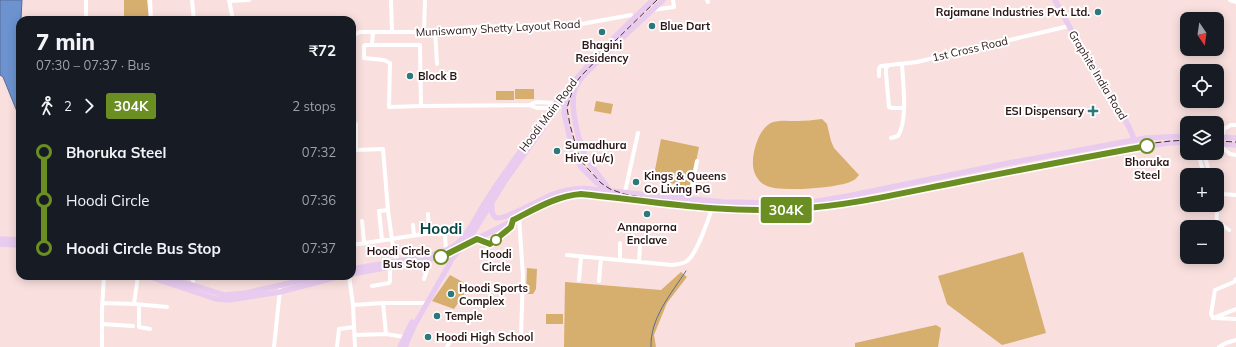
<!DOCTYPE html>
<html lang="en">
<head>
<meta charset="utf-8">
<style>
	:root { --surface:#171b24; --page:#242831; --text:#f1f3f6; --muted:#9ea1a6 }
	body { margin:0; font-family:Mulish,sans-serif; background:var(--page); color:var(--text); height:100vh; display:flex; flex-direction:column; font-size:15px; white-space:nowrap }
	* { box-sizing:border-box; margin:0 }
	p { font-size:13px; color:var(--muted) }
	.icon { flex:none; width:22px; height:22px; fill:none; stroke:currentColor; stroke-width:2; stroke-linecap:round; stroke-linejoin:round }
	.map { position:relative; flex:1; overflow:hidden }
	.drawer { position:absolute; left:16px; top:16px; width:340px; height:264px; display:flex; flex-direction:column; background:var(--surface); border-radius:12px; box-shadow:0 2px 10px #0003 }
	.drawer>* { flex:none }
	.badge { padding:0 8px; border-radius:3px; font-size:14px; line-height:26px }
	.needle { width:26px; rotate:167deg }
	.controls { position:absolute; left:1180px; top:12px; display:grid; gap:8px }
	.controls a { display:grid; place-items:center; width:44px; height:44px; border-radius:8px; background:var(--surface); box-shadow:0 2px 10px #0003; font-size:20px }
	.map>.badge { position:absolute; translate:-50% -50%; box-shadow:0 0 0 2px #fff }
	.legs { display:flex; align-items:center; gap:6px; height:44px; padding:0 20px; font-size:13px }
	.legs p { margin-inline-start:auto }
	.overview { display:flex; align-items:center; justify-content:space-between; height:68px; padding:0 20px }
	h1 { font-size:22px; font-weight:800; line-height:30px }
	ul { padding:0 20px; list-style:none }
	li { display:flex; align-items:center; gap:14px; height:48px; font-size:15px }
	li i { display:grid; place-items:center; width:6px; height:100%; margin:0 5px; background:currentColor }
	li i::after { content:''; width:10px; height:10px; margin:-5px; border:3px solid; border-radius:50%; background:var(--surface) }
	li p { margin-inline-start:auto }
	li:first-child i { background:linear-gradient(#0000 50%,currentColor 0) }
	li:last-child i { background:linear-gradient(currentColor 50%,#0000 0) }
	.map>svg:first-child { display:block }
	.green { fill:#d6ae6e }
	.water { fill:#6c93cf; stroke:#586d98 }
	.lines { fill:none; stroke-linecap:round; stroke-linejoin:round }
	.stream { stroke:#586d98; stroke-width:1 }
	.minor { stroke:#fff; stroke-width:4 }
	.major { stroke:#e8cbef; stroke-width:5.5 }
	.rail { stroke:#452e2f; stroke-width:1; stroke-dasharray:6 3; stroke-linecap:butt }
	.line-1-casing { stroke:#fff; stroke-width:9 }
	.line-1 { stroke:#6b8e23; stroke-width:6 }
	.poi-dot { fill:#2e787b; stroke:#fff; stroke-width:1.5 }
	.stop-1-dot { fill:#fff; stroke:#6b8e23; stroke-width:2 }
	.labels { text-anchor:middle; stroke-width:4; stroke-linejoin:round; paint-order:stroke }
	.poi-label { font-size:11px; font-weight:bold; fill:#2b1516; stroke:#fff; text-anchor:start }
	.street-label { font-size:11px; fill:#2b1516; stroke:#fff }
	.stop-label { font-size:11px; font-weight:bold; fill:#2b1516; stroke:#fff }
	.district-label { font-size:15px; font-weight:bold; fill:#004446; stroke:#fff }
</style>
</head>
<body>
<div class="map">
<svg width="1236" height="347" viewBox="0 0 1236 347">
	<rect width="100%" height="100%" fill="#f9e0df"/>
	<path class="green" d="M124 0H147L149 20H124Z
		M515 89H534V99H515Z
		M496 91H514V100H496Z
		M596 101 613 104 611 114 594 111Z
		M822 119 827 124 831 141 834 148 859 175C857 177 855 180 852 181 840 188 776 193 765 185 758 182 753 172 753 165 752 152 759 127 773 122 781 120 789 121 797 121 805 121 813 120 822 119Z
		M661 139 699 147 691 187 653 180Z
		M1023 252 1046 333 1002 345 947 304 938 276Z
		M527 268 537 269 536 289 533 294H526Z
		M681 272 687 277 667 303 654 335 656 347H564L565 282 661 290Z
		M450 275 470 286 454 309 432 301Z
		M546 314H563V324H546Z
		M936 325 941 328 938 347H855V343Z"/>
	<path class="water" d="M0 0H22L21 20H20V119L3 77 0 75Z"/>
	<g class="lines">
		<path class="stream" d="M651 347C650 318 671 294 686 271"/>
		<path class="minor" d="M150 0 151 20
			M192 0 194 20
			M229 0 233 20
			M391 0 392 32
			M707 0 708 2
			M1230 0 1236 2
			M229 1 249 0
			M652 10 674 7 673 0
			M86 20V0
			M435 31 437 64
			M424 32 425 0
			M352 38 354 35 360 32H424L472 27 576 25 631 15 633 18
			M372 44 373 32
			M888 66 886 68V73L889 107 892 108H904
			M879 76V68L881 66 917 62 1069 26
			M421 106 389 107 390 63 384 60 364 58V46L365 45H420L421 106 529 105
			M551 108H537L529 105 536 102 556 103
			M356 124V150L383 149 388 210
			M1222 137 1224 129 1231 125H1236
			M891 138 898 136C908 120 903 83 902 64
			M1217 143 1230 154 1236 155
			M1198 153 1204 175
			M1204 153 1210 175
			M625 192 638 133
			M1217 192 1222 194 1236 195
			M689 200 697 161
			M1217 201C1220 208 1215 213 1217 221L1229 230
			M428 214 429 234
			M362 221 364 243
			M413 225 414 235
			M382 240 379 211 388 210 394 255 399 261
			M352 245 424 234H445L446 250
			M567 255 672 265C678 264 683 264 687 261 697 254 707 222 712 209
			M620 260V243
			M423 261 427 270 424 279
			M639 262 640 246
			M349 276 353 305 355 347
			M579 280 581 257
			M599 281 601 258
			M193 286V276
			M372 286 389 283 390 281V267
			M102 303 134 304 167 307
			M383 303 386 334
			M134 304 138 276
			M139 305V327L150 329
			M353 305 383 303H427
			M1213 318 1211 314 1215 290 1234 282 1236 279
			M1213 318 1236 309
			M1214 318 1236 319
			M102 324 133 326
			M355 335 386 334 404 337
			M102 347V310L104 276
			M274 347 280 290
			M337 347 339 329 354 327
			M447 347 452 338 519 341 521 336 523 276 519 217
			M1219 347 1226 343 1236 340"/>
		<path class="major" d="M1055 0 1069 26 1129 127 1135 141
			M569 87 564 113 573 151 581 167 597 183 610 191 722 202 787 203 812 202 848 196 1009 163 1146 138 1187 136
			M1217 137 1236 138
			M1217 143 1236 145
			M608 188C602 179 594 170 588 161 579 146 569 105 575 89 580 76 595 65 605 55 624 36 644 18 663 0
			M491 203C493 208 490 213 495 217 501 223 544 197 554 194 570 188 595 185 611 195
			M0 239 20 240
			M0 244 20 245
			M426 256C436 255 451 249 459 242 470 231 477 215 486 201 500 179 516 158 531 136 566 86 608 42 653 0
			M352 269 415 258
			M352 274 441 257 556 199 570 195 581 194 726 210H783L813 208 855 203 1051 163 1147 146 1169 143 1187 142
			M147 276 216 299 229 300 280 292 341 276
			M162 276 224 295 246 293 321 276
			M400 347 412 322
			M405 347 414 326 450 263V261L471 236 505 181 565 97"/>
		<path class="rail" d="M657 0 613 43 581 76 574 85 567 108 570 125 580 160 601 183 610 189 624 194 667 202 751 209H805L896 191 1145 144 1171 141 1187 140
			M1217 141 1236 142"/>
	</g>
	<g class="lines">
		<defs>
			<path id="line-1" d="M441 257 477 239 490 244 511 227 513 220C535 209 556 196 581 194 652 201 721 214 793 209 850 206 906 192 963 181 1024 169 1086 157 1147 146"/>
		</defs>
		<use href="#line-1" class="line-1-casing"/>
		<use href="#line-1" class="line-1"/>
	</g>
	<g class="poi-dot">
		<circle cx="1098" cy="12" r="4"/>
		<circle cx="652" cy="26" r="4"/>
		<circle cx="602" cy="32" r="4"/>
		<circle cx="410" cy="76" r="4"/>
		<path d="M1091 105h4v4h4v4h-4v4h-4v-4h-4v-4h4z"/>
		<circle cx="557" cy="151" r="4"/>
		<circle cx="636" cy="182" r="4"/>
		<circle cx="647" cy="214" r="4"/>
		<circle cx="451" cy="294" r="4"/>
		<circle cx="437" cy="316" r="4"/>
		<circle cx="428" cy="337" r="4"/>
	</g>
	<g class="stop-1-dot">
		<circle cx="1147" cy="146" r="7"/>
		<circle cx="496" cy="240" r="5"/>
		<circle cx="441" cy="257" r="7"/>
	</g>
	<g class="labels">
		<g class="poi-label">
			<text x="1090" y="16" text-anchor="end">Rajamane Industries Pvt. Ltd.</text>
			<text x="660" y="30">Blue Dart</text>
			<text x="602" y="49" text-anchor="middle">Bhagini<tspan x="602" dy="13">Residency</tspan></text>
			<text x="418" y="80">Block B</text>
			<text x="1084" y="115" text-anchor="end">ESI Dispensary</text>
			<text x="565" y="149">Sumadhura<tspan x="565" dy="13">Hive (u/c)</tspan></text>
			<text x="644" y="180">Kings &amp; Queens<tspan x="644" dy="13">Co Living PG</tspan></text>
			<text x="647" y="231" text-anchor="middle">Annaporna<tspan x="647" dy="13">Enclave</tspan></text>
			<text x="459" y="292">Hoodi Sports<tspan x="459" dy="13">Complex</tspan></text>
			<text x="445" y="320">Temple</text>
			<text x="436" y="341">Hoodi High School</text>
		</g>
		<g class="street-label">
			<text transform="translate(498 28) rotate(-3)" y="4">Muniswamy Shetty Layout Road</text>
			<text transform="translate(970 49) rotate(-13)" y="4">1st Cross Road</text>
			<text transform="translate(1098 75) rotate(59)" y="4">Graphite India Road</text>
			<text transform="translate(548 115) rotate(-53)" y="4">Hoodi Main Road</text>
		</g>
		<g class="stop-label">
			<text x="1147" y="166">Bhoruka<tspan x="1147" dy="13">Steel</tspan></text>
			<text x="430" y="255" text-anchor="end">Hoodi Circle<tspan x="430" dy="13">Bus Stop</tspan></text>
			<text x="496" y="258">Hoodi<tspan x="496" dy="13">Circle</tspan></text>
		</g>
		<g class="district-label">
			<text x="441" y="234">Hoodi</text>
		</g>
	</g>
</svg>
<div class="controls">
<a><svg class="needle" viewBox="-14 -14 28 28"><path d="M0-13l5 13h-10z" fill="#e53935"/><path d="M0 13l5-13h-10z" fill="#9ea1a6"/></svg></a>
<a><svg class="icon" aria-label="locate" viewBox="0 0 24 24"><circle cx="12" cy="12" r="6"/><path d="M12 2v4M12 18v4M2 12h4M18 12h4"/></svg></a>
<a><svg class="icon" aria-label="layers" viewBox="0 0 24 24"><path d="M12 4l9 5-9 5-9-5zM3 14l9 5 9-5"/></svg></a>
<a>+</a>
<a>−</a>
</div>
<b class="badge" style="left:786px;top:210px;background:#6b8e23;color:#fff">304K</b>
<section class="drawer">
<div class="overview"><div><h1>7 min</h1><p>07:30 – 07:37 · Bus</p></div><b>₹72</b></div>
<div class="legs"><svg class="icon" aria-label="walk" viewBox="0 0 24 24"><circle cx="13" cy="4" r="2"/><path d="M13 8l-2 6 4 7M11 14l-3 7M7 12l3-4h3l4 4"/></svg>2<svg class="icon" aria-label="forward" viewBox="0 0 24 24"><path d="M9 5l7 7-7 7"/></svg><b class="badge" style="background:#6b8e23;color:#fff">304K</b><p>2 stops</p></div>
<ul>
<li><i style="color:#6b8e23"></i><b>Bhoruka Steel</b><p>07:32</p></li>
<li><i style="color:#6b8e23"></i><span>Hoodi Circle</span><p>07:36</p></li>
<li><i style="color:#6b8e23"></i><b>Hoodi Circle Bus Stop</b><p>07:37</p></li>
</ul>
</section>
</div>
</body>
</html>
